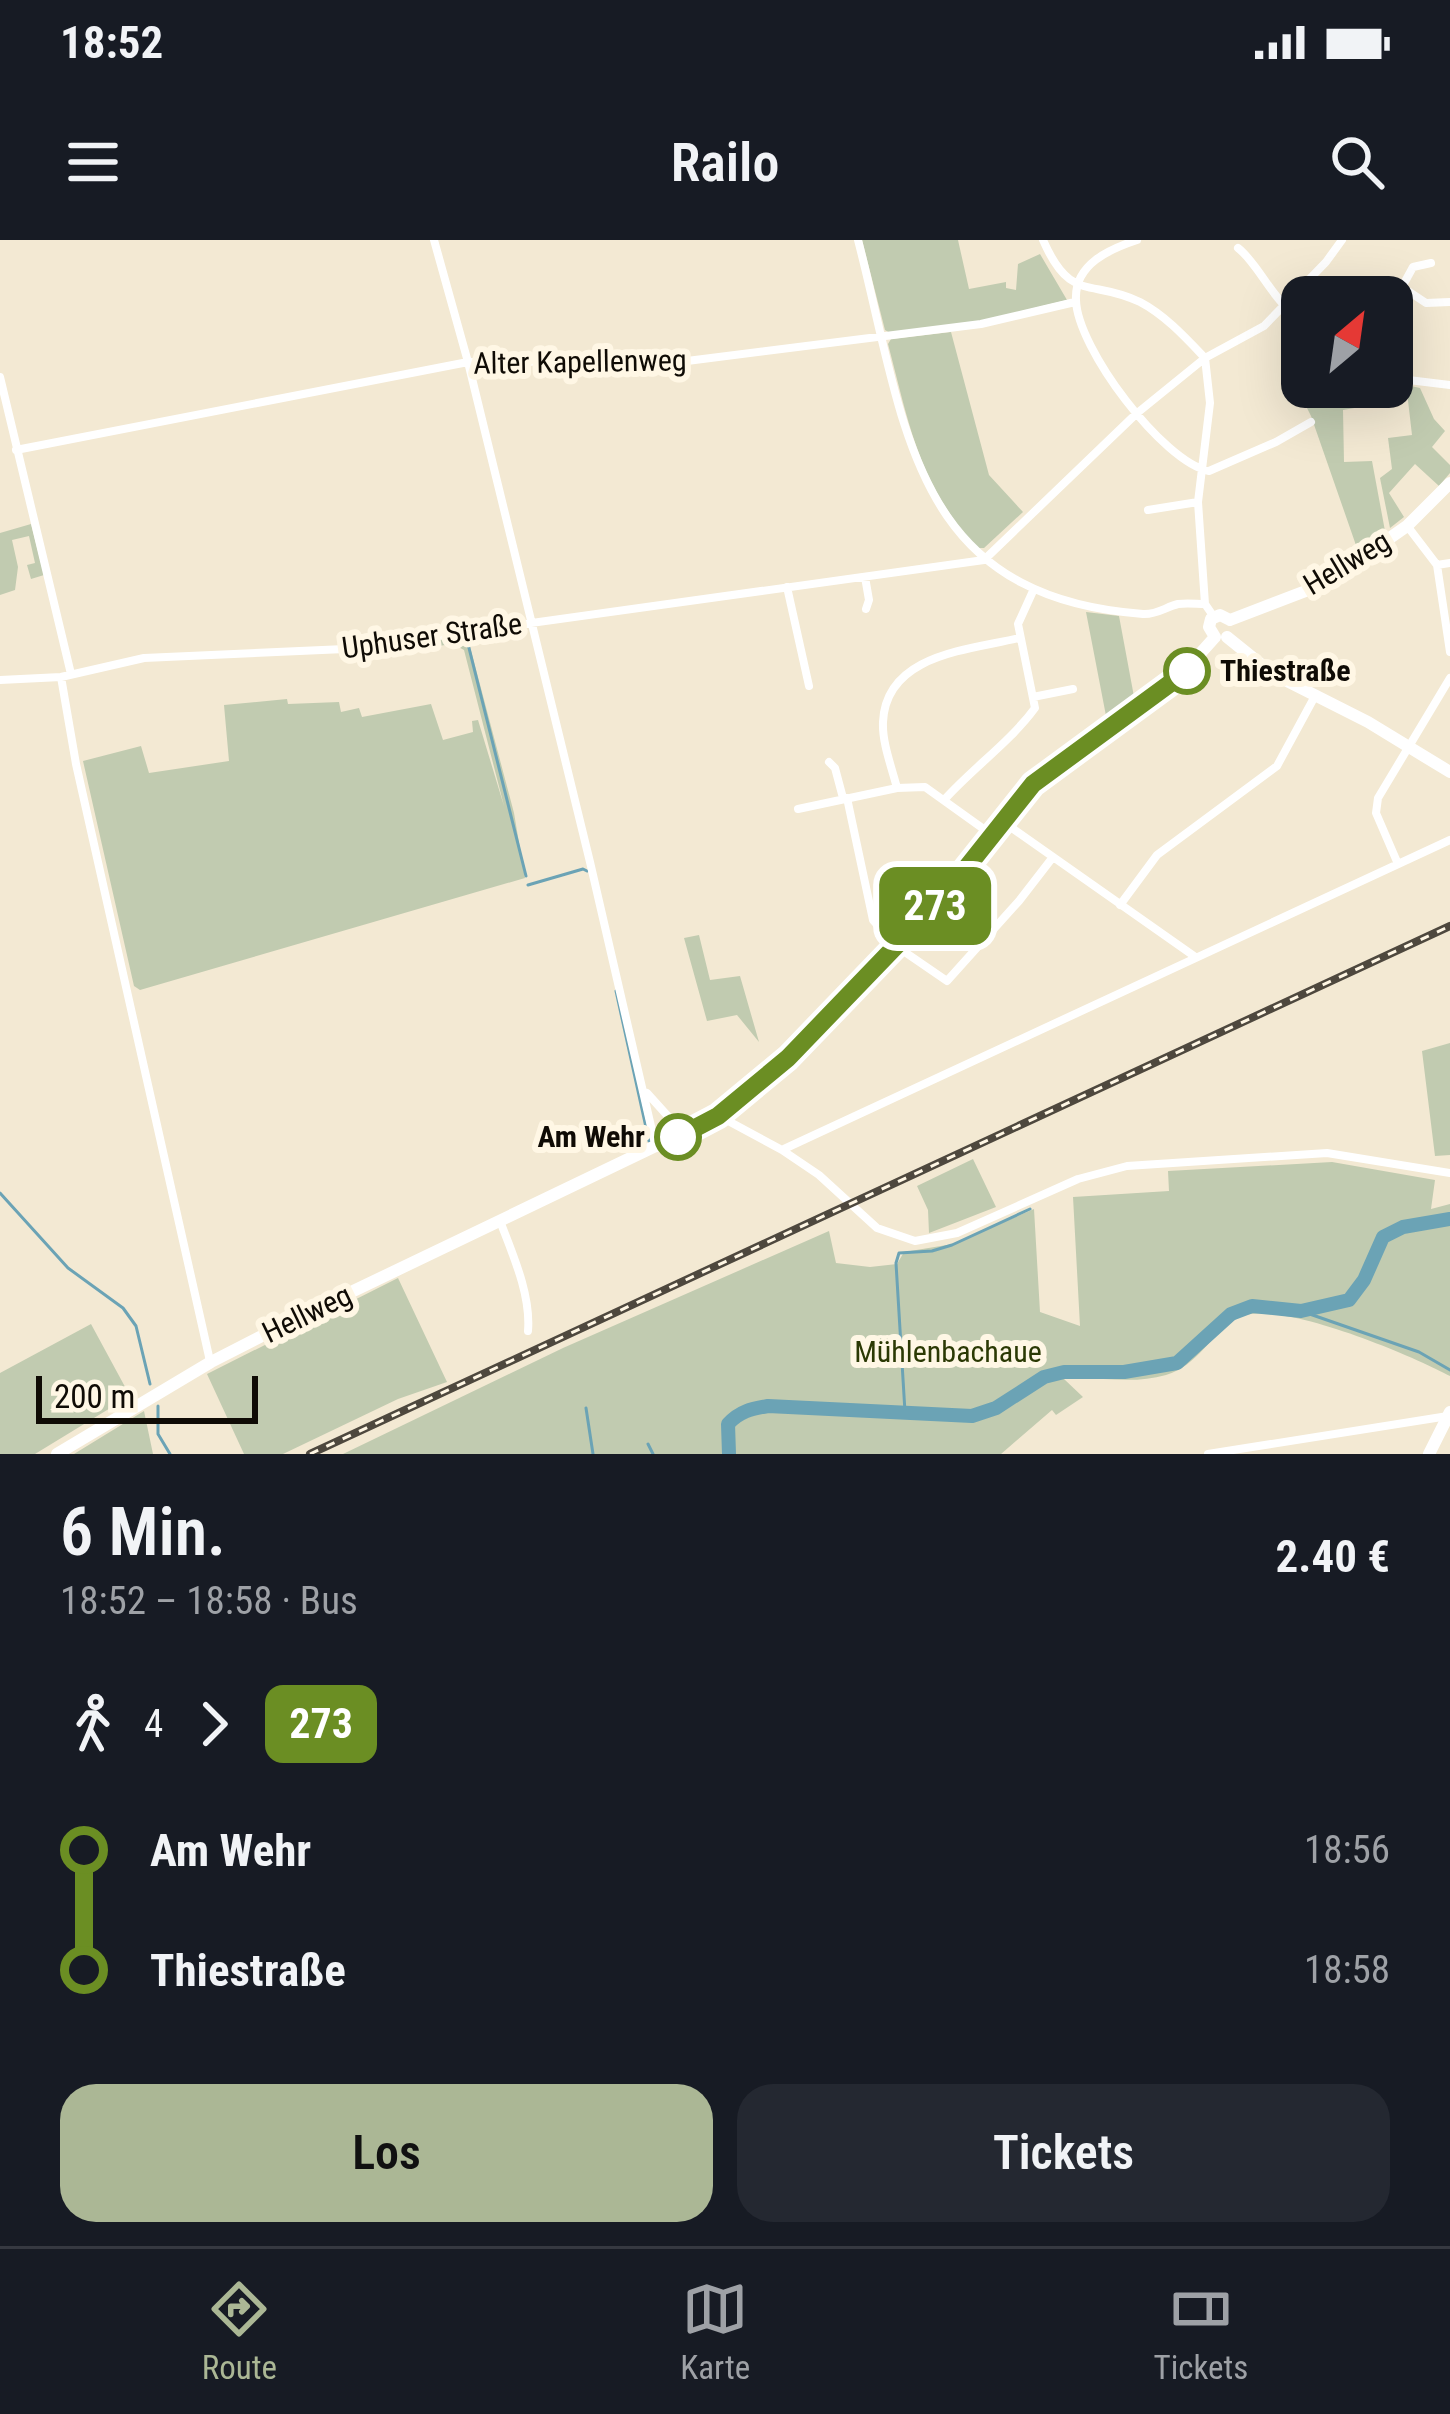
<!DOCTYPE html>
<html lang="de">
<head>
<meta charset="utf-8">
<style>
	:root { --surface:#171b24; --page:#242831; --text:#f1f3f6; --muted:#9ea1a6; --line:#363941; --accent:#abb795 }
	body { margin:0; font-family:"Roboto Condensed",sans-serif; background:var(--page); color:var(--text); height:100vh; display:flex; flex-direction:column; font-size:45px; white-space:nowrap }
	* { box-sizing:border-box; margin:0 }
	p { font-size:39px; color:var(--muted) }
	.icon { flex:none; width:66px; height:66px; fill:none; stroke:currentColor; stroke-width:2; stroke-linecap:round; stroke-linejoin:round }
	.map { position:relative; height:1214px; overflow:hidden }
	.panel { display:flex; flex-direction:column; background:var(--surface); flex:1 }
	.panel>* { flex:none }
	.badge { padding:0 24px; border-radius:18px; font-size:42px; line-height:78px }
	.needle { width:78px; rotate:29deg }
	.tools { position:absolute; left:1281px; top:36px; display:grid; gap:24px }
	.tools a { display:grid; place-items:center; width:132px; height:132px; border-radius:24px; background:var(--surface); box-shadow:0 12px 48px #0002; font-size:60px }
	.scale { position:absolute; left:36px; bottom:30px; width:222px; box-sizing:border-box; padding-left:12px; border:6px solid #0f0b05; border-top:0; font-size:33px; line-height:42px; white-space:nowrap; color:#0f0b05; -webkit-text-stroke:9px #fff7e5; paint-order:stroke }
	.map>.badge { position:absolute; translate:-50% -50%; box-shadow:0 0 0 6px #fff }
	.legs { display:flex; align-items:center; gap:18px; height:132px; padding:0 60px; font-size:39px }
	.legs p { margin-inline-start:auto }
	.overview { display:flex; align-items:center; justify-content:space-between; height:204px; padding:0 60px }
	h1 { font-size:66px; font-weight:600; line-height:90px }
	.primary-button { display:flex; gap:24px; margin-top:auto; padding:24px 60px }
	.primary-button a { flex:1; height:138px; border-radius:36px; background:var(--accent); color:#111; font-size:48px; font-weight:600; line-height:138px; text-align:center }
	.primary-button a+a { background:var(--page); color:var(--text) }
	ul { padding:0 60px; list-style:none }
	li { display:flex; align-items:center; gap:42px; height:120px; font-size:45px }
	li i { display:grid; place-items:center; width:18px; height:100%; margin:0 15px; background:currentColor }
	li i::after { content:''; width:30px; height:30px; margin:-15px; border:9px solid; border-radius:50%; background:var(--surface) }
	li p { margin-inline-start:auto }
	li:first-child i { background:linear-gradient(#0000 50%,currentColor 0) }
	li:last-child i { background:linear-gradient(currentColor 50%,#0000 0) }
	.status { display:flex; justify-content:space-between; align-items:center; height:84px; padding:0 60px; background:var(--surface); direction:ltr }
	.status svg { height:33px; fill:currentColor }
	header { display:flex; justify-content:space-between; align-items:center; height:156px; padding:0 60px; background:var(--surface); font-size:54px; font-weight:600 }
	.dock { display:flex; justify-content:space-around; align-items:center; height:168px; border-top:3px solid var(--line); background:var(--surface); font-size:33px; color:var(--muted) }
	.dock a { display:grid; justify-items:center; gap:6px }
	.dock .on { color:var(--accent) }
	.map>svg:first-child { display:block }
	.green { fill:#c1cbb0 }
	.lines { fill:none; stroke-linecap:round; stroke-linejoin:round }
	.stream { stroke:#6ba3b5; stroke-width:3 }
	.river { stroke:#6ba3b5; stroke-width:14 }
	.street { stroke:#fff; stroke-width:8 }
	.secondary { stroke:#fff; stroke-width:12 }
	.rail-casing { stroke:#4e483e; stroke-width:8 }
	.rail { stroke:#fff7e5; stroke-width:3; stroke-dasharray:9; stroke-linecap:butt }
	.line-1-casing { stroke:#fff; stroke-width:27 }
	.line-1 { stroke:#6b8e23; stroke-width:18 }
	.stop-1-dot { fill:#fff; stroke:#6b8e23; stroke-width:6 }
	.labels { text-anchor:middle; stroke-width:12; stroke-linejoin:round; paint-order:stroke }
	.street-label { font-size:30px; fill:#0f0b05; stroke:#fff7e5 }
	.stop-label { font-size:30px; font-weight:bold; fill:#0f0b05; stroke:#fff7e5; text-anchor:start }
	.park-label { font-size:30px; fill:#2b3904; stroke:#fff7e5 }
</style>
</head>
<body>
<div class="status"><b>18:52</b><svg viewBox="0 0 49 12"><path d="M0 12V9h3v3zM5 12V6h3v6zM10 12V3h3v9zM15 12V0h3v12zM26 1h20v11H26zM47 4h2v5h-2z"/></svg></div>
<header><svg class="icon" aria-label="menu" viewBox="0 0 24 24"><path d="M4 6h16M4 12h16M4 18h16"/></svg>Railo<svg class="icon" aria-label="search" viewBox="0 0 24 24"><circle cx="10" cy="10" r="6"/><path d="M15 15l6 6"/></svg></header>
<div class="map">
<svg width="1450" height="1214" viewBox="0 0 1450 1214">
	<rect width="100%" height="100%" fill="#f3e9d3"/>
	<path class="green" d="M862 0H958L969 49 1006 42V48L1016 50 1018 24 1040 14 1067 60 982 81 890 93 885 90Z
		M951 92 989 235 1023 272 984 308H976C918 240 910 188 888 104L891 99Z
		M1302 116V147H1352L1355 162H1359L1360 167 1343 170 1344 222 1372 221 1385 291 1358 311 1311 176 1302 158 1289 148Z
		M1392 142 1420 148 1434 179 1445 191 1432 207 1450 225V233L1439 246 1415 224 1389 253 1404 277 1390 288 1380 238 1392 229 1388 198 1412 195 1407 152 1393 153Z
		M31 284 44 335 31 339 27 325 35 323 29 296 12 300 18 327 15 350 0 355V293Z
		M1086 372 1119 376 1135 462 1107 481Z
		M526 389V392L469 403 514 573 525 638 140 750 134 746 83 521 141 506 149 533 229 521 224 465 287 459 288 464 339 462 341 472 359 468 362 477 431 464 443 500 473 492 472 481 478 480 504 566 464 410 453 404 408 410 406 404Z
		M699 695 710 740 740 736 759 802 737 775 707 781 684 698Z
		M1450 803V915L1435 916 1422 811Z
		M973 919 996 967 929 993 928 970 917 946Z
		M1332 922 1435 940 1431 969 1450 964V1136C1413 1116 1276 1057 1238 1078 1211 1093 1198 1126 1166 1135 1133 1145 1098 1136 1064 1139L1083 1157 1056 1175 1052 1170 1001 1214H343L563 1108 829 991 836 1023 870 1027 897 1024 904 1012 953 1004 1034 969 1040 1072 1080 1086 1073 957 1169 951 1168 931Z
		M398 1038 447 1142 398 1159 283 1214H244L207 1134Z
		M91 1084 130 1156 35 1214H0V1133Z
		M144 1171 153 1214H74Z"/>
	<g class="lines">
		<path class="stream" d="M467 400 526 636
			M528 645 583 629 587 631
			M616 751 649 901
			M0 953 68 1028 123 1068 136 1086 150 1144
			M1301 1071 1419 1112 1450 1130
			M158 1166V1194L170 1214
			M586 1168 593 1214
			M905 1172 896 1023 899 1013 932 1011 952 1005 1030 969
			M648 1204 653 1214"/>
		<path class="river" d="M729 1214 728 1184C740 1171 751 1169 768 1166L972 1176 996 1168 1044 1137 1064 1132H1124L1177 1123 1231 1074 1252 1066 1301 1071 1349 1060 1364 1040 1383 997 1403 987 1450 979"/>
		<path class="street" d="M434 0 468 122 590 622 656 908
			M858 0C906 184 910 357 1143 374 1156 375 1166 367 1178 364 1187 363 1197 364 1205 364
			M1043 0C1071 64 1091 38 1140 62 1165 75 1186 98 1205 118L1210 163 1198 262 1205 364 1214 377
			M1137 0C1110 9 1074 24 1076 60 1077 108 1163 222 1209 231L1276 202 1311 182
			M1238 8C1255 21 1267 48 1285 66
			M1431 23 1413 27 1402 47 1426 63 1450 62
			M1293 59 1302 67
			M0 137 71 434
			M1392 138 1450 145
			M16 210 468 122 687 121 981 84 1075 62
			M1148 270 1198 262
			M1408 287 1437 325 1450 412
			M1437 325 1450 323
			M865 337 869 360 866 369
			M787 347 809 446
			M61 437 76 524 210 1121
			M0 440 61 437 144 418 345 409 984 320 1136 174 1205 118 1264 86 1326 22 1342 0
			M1033 457 1073 449
			M829 522 835 528 843 558
			M897 548C892 528 882 503 883 482 886 414 969 410 1019 398
			M847 558 873 680 896 706 947 741 1019 661 1053 617
			M945 559C974 527 1010 502 1035 468L1018 384 1033 351
			M798 569 897 548 925 547 992 595
			M1002 581 1194 716
			M1398 624 1376 573 1378 558 1450 438
			M1120 665 1157 615 1277 526 1315 456
			M647 853 684 894
			M719 876 782 910 819 935 877 988 915 1001 957 993 1078 939 1127 926 1327 913 1450 933
			M784 909 1450 600
			M500 981C513 1015 531 1055 528 1091
			M1208 1214 1448 1176"/>
		<path class="secondary" d="M1230 380 1324 344 1407 286 1450 243
			M1215 397 1209 387 1211 379 1220 375 1230 380
			M1227 397 1273 434 1368 482 1450 532
			M57 1214 211 1122 297 1078 718 876 788 818 944 656 1033 544 1173 444 1215 397
			M1429 1214 1450 1172"/>
		<defs>
			<path id="rail" d="M310 1214 1450 686"/>
		</defs>
		<use href="#rail" class="rail-casing"/>
		<use href="#rail" class="rail"/>
	</g>
	<g class="lines">
		<defs>
			<path id="line-1" d="M678 897 718 876 788 818 944 656 1033 544 1187 431"/>
		</defs>
		<use href="#line-1" class="line-1-casing"/>
		<use href="#line-1" class="line-1"/>
	</g>
	<g class="stop-1-dot">
		<circle cx="1187" cy="431" r="21"/>
		<circle cx="678" cy="897" r="21"/>
	</g>
	<g class="labels">
		<g class="street-label">
			<text transform="translate(580 122) rotate(-1)" y="10">Alter Kapellenweg</text>
			<text transform="translate(1347 323) rotate(-31)" y="10">Hellweg</text>
			<text transform="translate(432 396) rotate(-8)" y="10">Uphuser Straße</text>
			<text transform="translate(307 1074) rotate(-26)" y="10">Hellweg</text>
		</g>
		<g class="stop-label">
			<text x="1220" y="441">Thiestraße</text>
			<text x="645" y="907" text-anchor="end">Am Wehr</text>
		</g>
		<g class="park-label">
			<text x="948" y="1122">Mühlenbachaue</text>
		</g>
	</g>
</svg>
<div class="tools">
<a><svg class="needle" viewBox="-14 -14 28 28"><path d="M0-13l5 13h-10z" fill="#e53935"/><path d="M0 13l5-13h-10z" fill="#9ea1a6"/></svg></a>
</div>
<div class="scale">200 m</div>
<b class="badge" style="left:935px;top:666px;background:#6b8e23;color:#fff">273</b>
</div>
<section class="panel">
<div class="overview"><div><h1>6 Min.</h1><p>18:52 – 18:58 · Bus</p></div><b>2.40 €</b></div>
<div class="legs"><svg class="icon" aria-label="walk" viewBox="0 0 24 24"><circle cx="13" cy="4" r="2"/><path d="M13 8l-2 6 4 7M11 14l-3 7M7 12l3-4h3l4 4"/></svg>4<svg class="icon" aria-label="forward" viewBox="0 0 24 24"><path d="M9 5l7 7-7 7"/></svg><b class="badge" style="background:#6b8e23;color:#fff">273</b></div>
<ul>
<li><i style="color:#6b8e23"></i><b>Am Wehr</b><p>18:56</p></li>
<li><i style="color:#6b8e23"></i><b>Thiestraße</b><p>18:58</p></li>
</ul>
<div class="primary-button"><a>Los</a><a>Tickets</a></div>
</section>
<nav class="dock">
<a class="on"><svg class="icon" aria-label="directions" viewBox="0 0 24 24"><path d="M12 3l9 9-9 9-9-9zM9 14v-3h6M13 9l2 2-2 2"/></svg>Route</a>
<a><svg class="icon" aria-label="map" viewBox="0 0 24 24"><path d="M3 6l6-2 6 2 6-2v14l-6 2-6-2-6 2zM9 4v14M15 6v14"/></svg>Karte</a>
<a><svg class="icon" aria-label="tickets" viewBox="0 0 24 24"><path d="M3 7h18v10H3zM15 7v10"/></svg>Tickets</a>
</nav>
</body>
</html>
